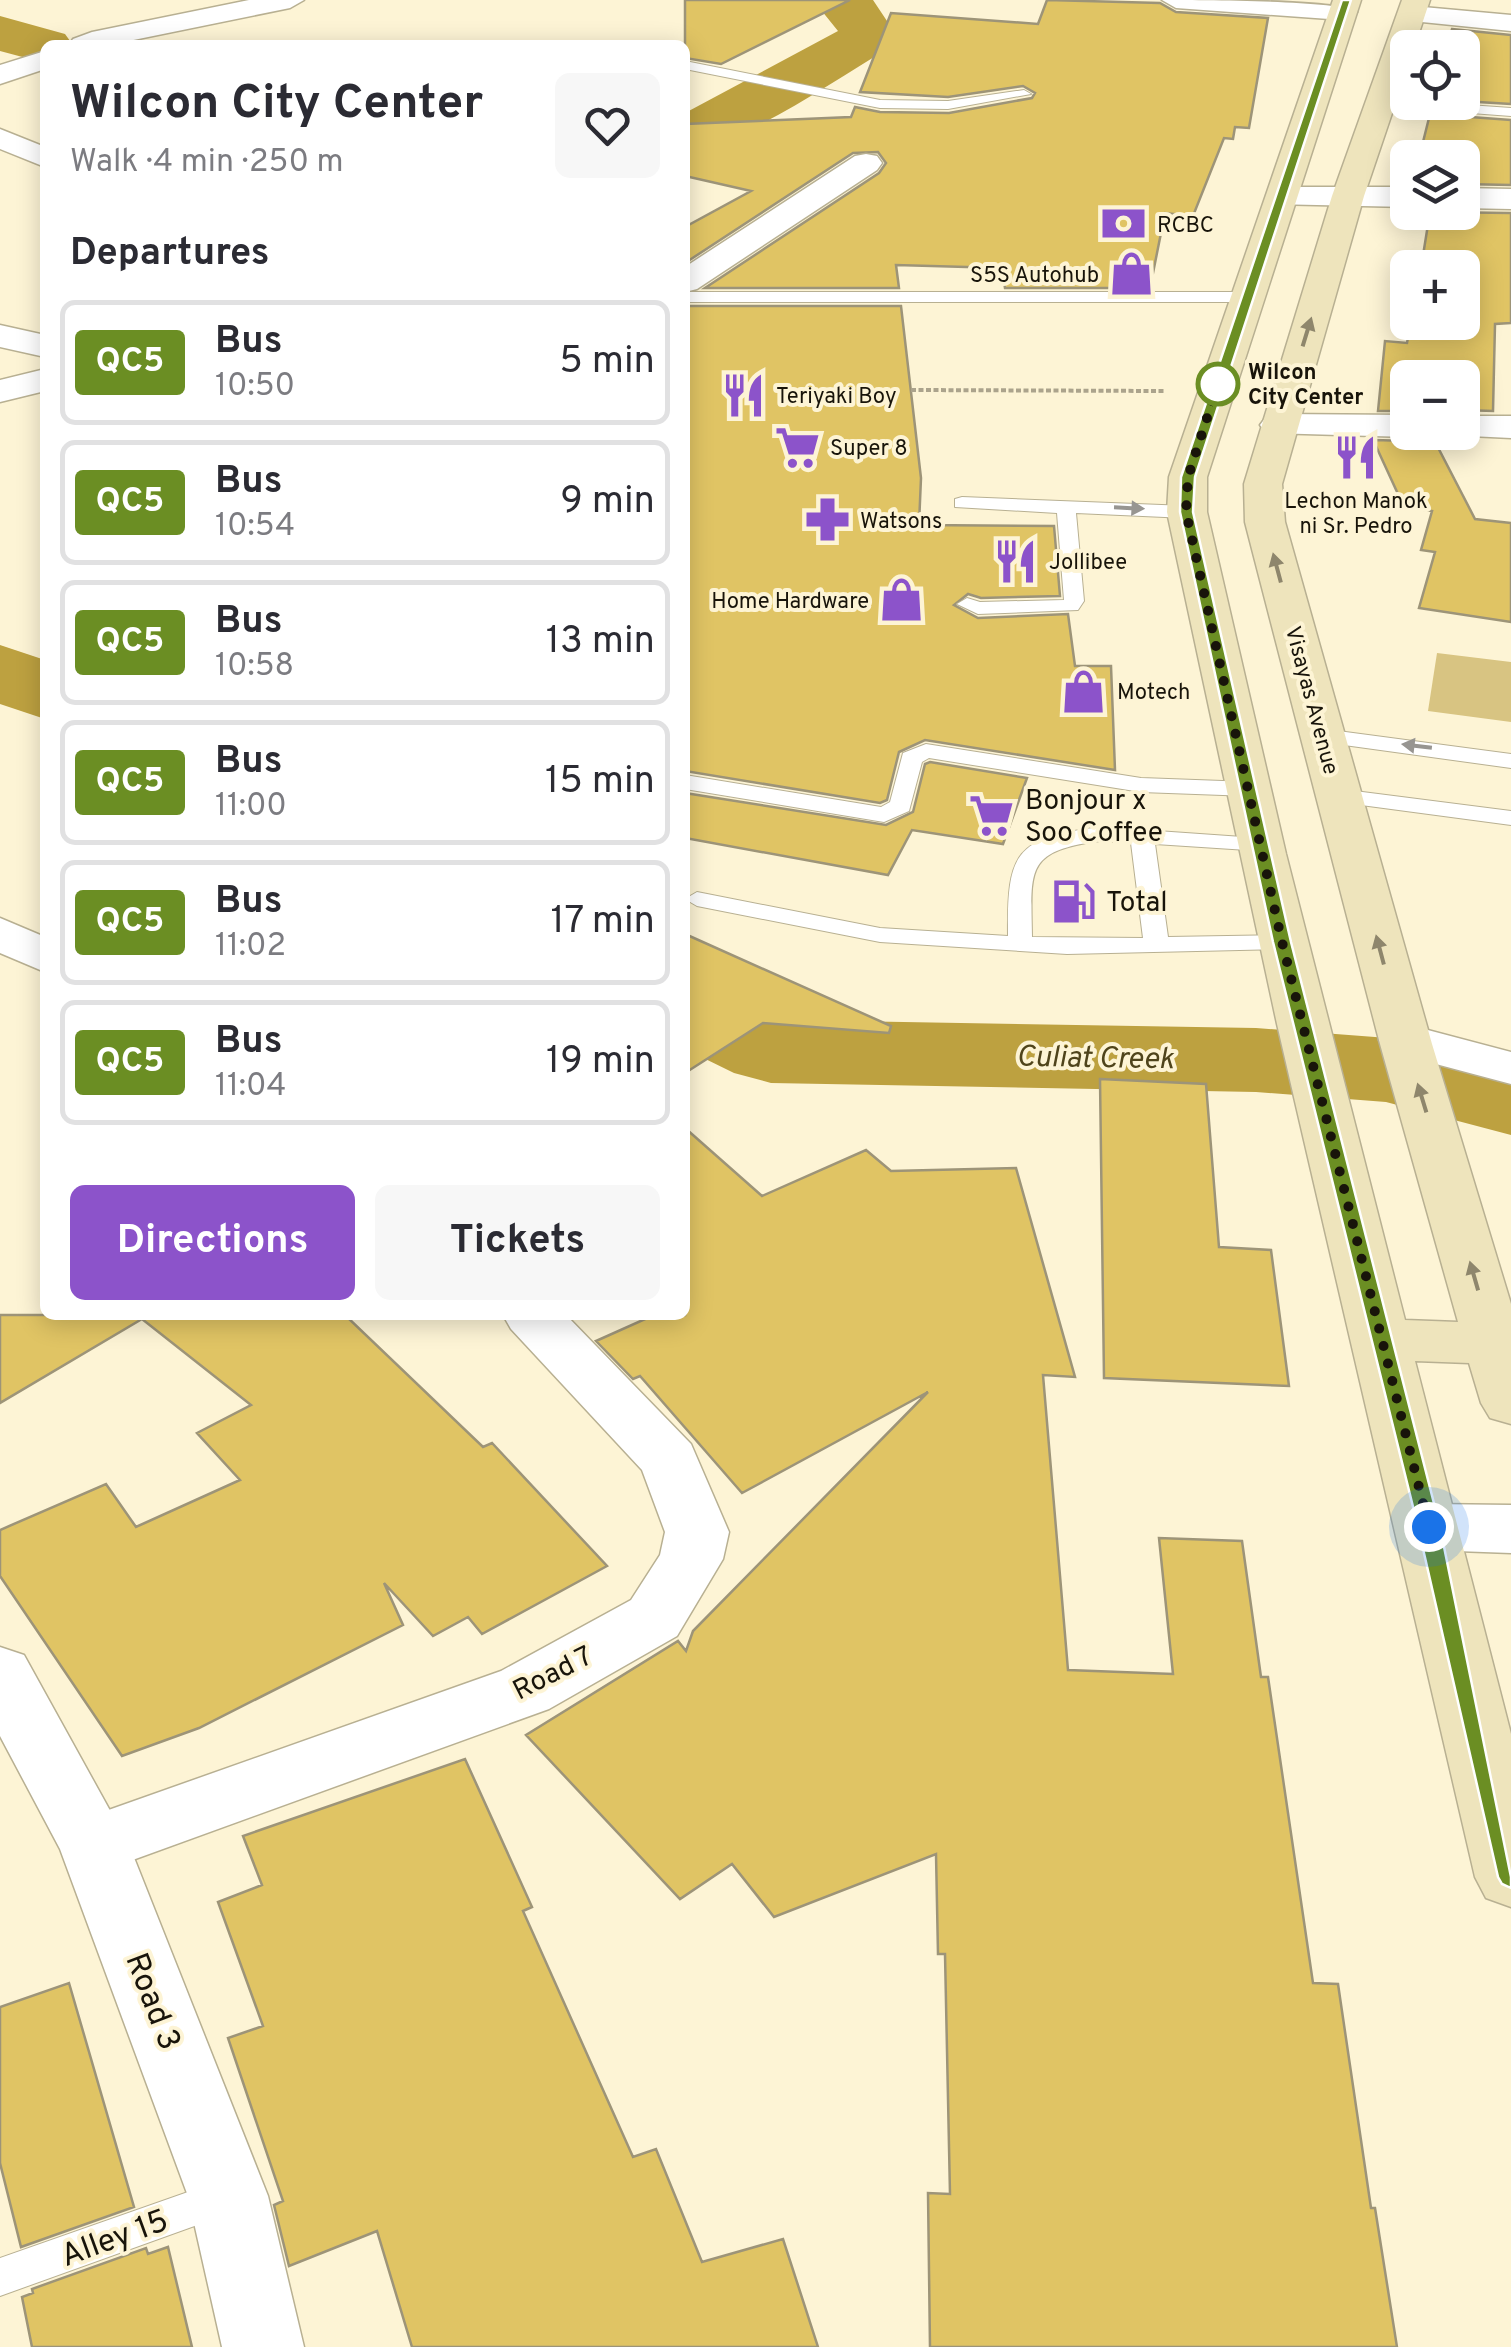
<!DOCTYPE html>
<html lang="en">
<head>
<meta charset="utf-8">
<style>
	:root { --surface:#fff; --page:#f7f7f7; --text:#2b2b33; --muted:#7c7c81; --line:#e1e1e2; --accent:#8c53ca }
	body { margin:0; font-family:Overpass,sans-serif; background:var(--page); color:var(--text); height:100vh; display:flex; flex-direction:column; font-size:38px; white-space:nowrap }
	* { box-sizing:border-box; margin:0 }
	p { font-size:32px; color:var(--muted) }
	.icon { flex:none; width:55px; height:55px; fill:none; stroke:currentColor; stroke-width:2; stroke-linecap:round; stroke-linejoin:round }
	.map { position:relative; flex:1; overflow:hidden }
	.details { position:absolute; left:40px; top:40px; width:650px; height:1280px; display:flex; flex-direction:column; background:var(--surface); border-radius:15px; box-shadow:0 5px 25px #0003 }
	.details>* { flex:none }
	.badge { padding:0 20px; border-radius:8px; font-size:35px; line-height:65px }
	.tools { position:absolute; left:1390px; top:30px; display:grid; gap:20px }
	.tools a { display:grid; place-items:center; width:90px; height:90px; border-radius:15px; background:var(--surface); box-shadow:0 5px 25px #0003; font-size:50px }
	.you { position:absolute; width:50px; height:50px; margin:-25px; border:8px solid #fff; border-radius:50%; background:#1a73e8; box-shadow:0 0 0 15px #1a73e833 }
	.map>.badge { position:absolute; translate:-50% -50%; box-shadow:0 0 0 5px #fff }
	h2 { padding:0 30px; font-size:38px; line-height:90px }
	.round { display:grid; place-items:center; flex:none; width:105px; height:105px; border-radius:15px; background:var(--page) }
	.head { display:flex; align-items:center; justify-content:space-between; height:170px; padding:0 30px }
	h1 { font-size:48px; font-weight:700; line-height:75px }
	.action { display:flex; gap:20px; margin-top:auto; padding:20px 30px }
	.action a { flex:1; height:115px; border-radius:15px; background:var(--accent); color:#fff; font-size:40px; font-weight:700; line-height:115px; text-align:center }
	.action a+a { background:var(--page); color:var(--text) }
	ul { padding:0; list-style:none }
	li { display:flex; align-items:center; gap:30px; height:125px; margin:0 20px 15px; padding:0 10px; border:5px solid var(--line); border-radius:15px }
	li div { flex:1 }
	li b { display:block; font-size:38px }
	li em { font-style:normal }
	li .badge { min-width:110px; font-weight:700; text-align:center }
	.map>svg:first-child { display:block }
	.green { fill:#d8c482 }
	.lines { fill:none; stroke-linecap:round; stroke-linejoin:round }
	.river { fill:#bda140; fill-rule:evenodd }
	.building { fill:#e0c464; stroke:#9d9478; stroke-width:2.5 }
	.service-casing { stroke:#b8b092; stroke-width:2 }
	.minor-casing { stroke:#b8b092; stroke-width:3 }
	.tertiary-casing { stroke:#b8b092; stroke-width:3 }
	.secondary-casing { stroke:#b8b092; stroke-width:3 }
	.path { stroke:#aba38c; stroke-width:4; stroke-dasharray:5 2.5; stroke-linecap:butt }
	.service { fill:#fff; fill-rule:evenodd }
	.minor { fill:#fff; fill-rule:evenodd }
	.tertiary { fill:#fff; fill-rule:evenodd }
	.secondary { fill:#eee4bc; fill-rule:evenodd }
	.oneway { fill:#8e866c }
	.oneway2 { fill:#979591 }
	.line { fill:#6b8e23; stroke:#fff; stroke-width:2.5 }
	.walk { stroke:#18140a; stroke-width:10; stroke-dasharray:0 18 }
	.stop-dot { fill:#fff; stroke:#6b8e23; stroke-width:5 }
	.labels { text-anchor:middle; stroke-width:8; stroke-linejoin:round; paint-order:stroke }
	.far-poi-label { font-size:22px; fill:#18140a; stroke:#fdf4d5; text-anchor:start }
	.far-stop-label { font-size:22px; font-weight:bold; fill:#18140a; stroke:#fdf4d5; text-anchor:start }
	.far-street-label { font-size:22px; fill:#18140a; stroke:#fdf4d5 }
	.poi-label { font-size:28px; fill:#18140a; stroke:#fdf4d5; text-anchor:start }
	.street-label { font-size:28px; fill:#18140a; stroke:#fdf4d5 }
	.water-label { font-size:30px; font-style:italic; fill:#4f441b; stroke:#fdf4d5 }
	.near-street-label { font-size:32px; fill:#18140a; stroke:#fdf4d5 }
</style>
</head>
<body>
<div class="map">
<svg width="1511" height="2347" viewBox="0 0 1511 2347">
	<rect width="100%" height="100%" fill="#fdf4d5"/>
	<path class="green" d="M1437 653 1511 662V722L1428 711Z"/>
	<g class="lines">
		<path class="river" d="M813 0H873L897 36 889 48C827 85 754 137 685 154V113L838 31Z
			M0 16 65 34 73 45H45V63L0 51Z
			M0 645 45 660V719L0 704Z
			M685 978 721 987 789 1020 1256 1028 1388 1038 1511 1069V1135L1386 1102 1256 1092 771 1083 734 1073 685 1049Z"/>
	</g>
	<path class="building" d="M685 0H850L721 64 685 58Z
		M1047 0 1160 3 1176 12 1268 18 1249 128 1235 127 1233 139 1224 138 1193 216 1165 213 1150 288H1005L1002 268 896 265 899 288H705L879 173 886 163 878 152 853 153 685 263V227L751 191 685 176V124L851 117 855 107 880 112 949 113 1032 98 1035 93 1023 86 948 97 860 92 891 13 1038 24Z
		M1452 29 1511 35V104L1462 101V48H1447Z
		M1430 114 1511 120V185L1462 184V158H1419Z
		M1430 212 1511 213V323L1495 324 1493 411 1462 410V378H1408V411H1378L1385 341 1407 343 1411 322H1462V268H1421Z
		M685 306H901L921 478 919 525 1054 526 1060 596 981 598 968 594 954 605 978 618 1068 614 1075 666H1111L1115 770 925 740 899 752 887 800 880 803 685 771Z
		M1426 432H1430L1475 519 1511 523V622L1419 608 1435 552 1421 550 1432 511 1404 507 1375 444V440L1409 441Z
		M930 762 1027 778 1003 844 912 830 888 875 685 838V793L886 825 913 812 925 764Z
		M685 934 891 1026 889 1033 763 1023 685 1073Z
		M1100 1079 1206 1084 1219 1247 1271 1250 1289 1386 1104 1378Z
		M685 1128 762 1196 866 1150 891 1171 1016 1168 1075 1377 1043 1375 1068 1670 1173 1674 1159 1538 1242 1541 1261 1677H1268L1313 1983 1338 1984 1371 2208H1375L1397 2347H930L928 2193 950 2194 945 1954H938L936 1854 774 1917 732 1864 680 1899 526 1735 678 1641 686 1651 693 1631 928 1392 742 1493 640 1376 633 1379 596 1341 654 1315H685Z
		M0 1315H345L483 1447 492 1443 607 1566 482 1634 468 1617 433 1636 384 1583 403 1625 199 1728 122 1756 0 1576V1530L106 1484 136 1527 240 1480 197 1433 251 1405 142 1319 0 1403Z
		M465 1759 532 1907 523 1911 633 2157 656 2149 702 2262 783 2239 818 2347H412L377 2231 289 2266 274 2205 283 2201 228 2038 263 2026 218 1902 262 1885 243 1836Z
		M69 1983 134 2207 21 2247 0 2163V2007Z
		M168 2247 192 2347H32L22 2297 33 2293 32 2289 146 2248 148 2254Z"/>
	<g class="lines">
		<defs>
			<path id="service" d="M685 61 880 100 948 101 1024 90 1031 94 948 109 880 108 685 69Z
				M1383 99 1511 108V116L1378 106 1376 103Z
				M685 292H1249L1258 297 1249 302H685Z
				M962 497 1187 506 1197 512 1187 518 1076 513 1084 601 1078 610 978 614 957 604 967 598 980 602 1064 600 1057 513 955 507V499Z
				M1323 729 1511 754V768L1315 741 1312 736 1315 731Z
				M926 744 1141 778 1250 782 1261 789 1250 796 1141 792 929 758 922 762 909 811 884 822 685 789V775L881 807 890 802 903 753Z
				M1339 789 1511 811V825L1331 801 1327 796Z
				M1100 827 1271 839 1275 844 1263 851 1155 844 1168 937 1282 935 1294 942 1282 949 1067 954 880 942 697 906 685 899 697 892 880 928 1008 936C1007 852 1015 838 1100 827ZM1100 841 1131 843 1143 938 1032 937C1031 869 1025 851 1100 841Z
				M225 2179 239 2184 245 2197 239 2210 0 2296V2258Z"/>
			<path id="minor" d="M249 0H304L290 8 109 45H69L73 39 92 32Z
				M1162 0C1193 0 1342 0 1357 12L1343 20 1176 8Z
				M1412 6 1511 15V31L1402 20 1398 14Z
				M45 51V69L0 84V65Z
				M0 129 45 147V167L0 149Z
				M866 154 877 156 882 163 877 170 697 289 685 292V267L855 156Z
				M1282 187H1408V207L1271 204 1266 197 1271 190Z
				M1462 188 1511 189V209L1462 208Z
				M0 325 45 335V357L0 347Z
				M45 369V391L0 402V380Z
				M1279 414 1408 415V432H1422L1408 437 1266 433 1260 425 1266 417Z
				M1462 416H1511V438L1449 435 1462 432Z
				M0 918 45 937V972L0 953Z
				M1405 1024 1511 1052V1084L1387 1051 1379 1040 1387 1029Z
				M503 1315H566L691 1444 729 1532 723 1559 677 1636 549 1709 94 1874 69 1866 59 1845 69 1824 501 1671 631 1600 660 1555 665 1532 642 1470 511 1329Z"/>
			<path id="tertiary" d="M1429 1504 1511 1505V1553L1429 1550 1407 1544 1397 1527 1407 1510Z
				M0 1647 24 1655 129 1845 268 2196 304 2347H222L188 2196 60 1849 0 1736Z"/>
			<path id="secondary" d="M1333 0H1361L1207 477V512L1286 854 1405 1320 1458 1322 1380 1044 1245 522 1244 484 1332 196 1402 0H1430L1414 48H1408V66L1364 196 1282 484 1285 522 1432 1044 1511 1304V1424L1490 1418 1481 1403 1469 1363 1415 1361 1511 1734V1907L1486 1898 1475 1877 1277 1024 1167 512 1169 477Z"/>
		</defs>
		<use href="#service" class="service-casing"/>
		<use href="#minor" class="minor-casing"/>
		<use href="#tertiary" class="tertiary-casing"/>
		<use href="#secondary" class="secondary-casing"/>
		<path class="path" d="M911 390 1165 391"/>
		<use href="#service" class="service"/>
		<use href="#minor" class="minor"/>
		<use href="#tertiary" class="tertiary"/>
		<use href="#secondary" class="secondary"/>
	</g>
	<defs><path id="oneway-solid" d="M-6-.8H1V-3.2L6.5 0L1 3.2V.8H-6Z" transform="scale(2.5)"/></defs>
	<g class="oneway">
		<use href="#oneway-solid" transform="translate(1307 332) rotate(-73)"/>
		<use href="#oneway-solid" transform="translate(1277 568) rotate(-105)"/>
		<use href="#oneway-solid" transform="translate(1380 950) rotate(-105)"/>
		<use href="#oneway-solid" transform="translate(1422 1098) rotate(-107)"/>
		<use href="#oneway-solid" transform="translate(1474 1276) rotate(-106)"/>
	</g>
	<g class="oneway2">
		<use href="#oneway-solid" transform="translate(1129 508) rotate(3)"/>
		<use href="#oneway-solid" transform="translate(1417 746) rotate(-173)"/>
	</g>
	<path class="line" d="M1342 0H1351L1195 477 1193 512 1291 942 1440 1527 1511 1877V1888L1502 1884 1498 1877 1418 1527 1273 942 1180 512 1181 477Z"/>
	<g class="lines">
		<path class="walk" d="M1218 384 1188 477 1186 512 1282 942 1429 1527"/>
	</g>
	<defs>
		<symbol id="bank-bare" viewBox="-9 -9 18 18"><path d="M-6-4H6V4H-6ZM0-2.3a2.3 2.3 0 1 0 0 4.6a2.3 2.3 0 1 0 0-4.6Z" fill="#8c53ca" stroke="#fdf4d5" stroke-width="2.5" paint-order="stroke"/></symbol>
		<symbol id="shop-bare" viewBox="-9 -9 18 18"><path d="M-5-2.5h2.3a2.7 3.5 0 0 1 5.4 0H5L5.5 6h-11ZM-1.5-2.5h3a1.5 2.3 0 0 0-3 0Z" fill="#8c53ca" stroke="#fdf4d5" stroke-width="2.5" paint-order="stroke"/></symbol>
		<symbol id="restaurant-bare" viewBox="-9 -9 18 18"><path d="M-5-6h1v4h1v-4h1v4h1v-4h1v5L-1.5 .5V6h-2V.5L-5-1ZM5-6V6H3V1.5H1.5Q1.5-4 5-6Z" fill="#8c53ca" stroke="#fdf4d5" stroke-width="2.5" paint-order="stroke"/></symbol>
		<symbol id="supermarket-bare" viewBox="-9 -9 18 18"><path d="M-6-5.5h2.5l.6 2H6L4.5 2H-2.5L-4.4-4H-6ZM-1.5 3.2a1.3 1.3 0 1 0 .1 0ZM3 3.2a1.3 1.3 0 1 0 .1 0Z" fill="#8c53ca" stroke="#fdf4d5" stroke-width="2.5" paint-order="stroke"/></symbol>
		<symbol id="pharmacy-bare" viewBox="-9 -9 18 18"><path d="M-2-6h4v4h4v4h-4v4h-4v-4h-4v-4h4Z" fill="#8c53ca" stroke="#fdf4d5" stroke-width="2.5" paint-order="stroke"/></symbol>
		<symbol id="fuel-bare" viewBox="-9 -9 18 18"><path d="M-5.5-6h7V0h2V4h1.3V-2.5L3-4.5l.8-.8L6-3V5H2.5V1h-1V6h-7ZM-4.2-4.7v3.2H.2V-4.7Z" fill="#8c53ca" stroke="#fdf4d5" stroke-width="2.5" paint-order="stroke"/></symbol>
	</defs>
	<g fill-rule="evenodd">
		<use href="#bank-bare" x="1092" y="192" width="63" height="63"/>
		<use href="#shop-bare" x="1100" y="242" width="63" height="63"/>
		<use href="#restaurant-bare" x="712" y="364" width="63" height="63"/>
		<use href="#supermarket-bare" x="766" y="416" width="63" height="63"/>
		<use href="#restaurant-bare" x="1324" y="426" width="63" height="63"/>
		<use href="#pharmacy-bare" x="796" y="488" width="63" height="63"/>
		<use href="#restaurant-bare" x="984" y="530" width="63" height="63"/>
		<use href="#shop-bare" x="870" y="568" width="63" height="63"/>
		<use href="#shop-bare" x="1052" y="660" width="63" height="63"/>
		<use href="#supermarket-bare" x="960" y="784" width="63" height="63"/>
		<use href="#fuel-bare" x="1042" y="870" width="63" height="63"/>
	</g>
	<circle class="stop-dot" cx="1218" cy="384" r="20"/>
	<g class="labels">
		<g class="far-poi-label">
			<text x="1157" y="232">RCBC</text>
			<text x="1099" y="282" text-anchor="end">S5S Autohub</text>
			<text x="776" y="403">Teriyaki Boy</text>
			<text x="830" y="455">Super 8</text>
			<text x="1356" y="508" text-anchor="middle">Lechon Manok<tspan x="1356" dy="25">ni Sr. Pedro</tspan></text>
			<text x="860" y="528">Watsons</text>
			<text x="1049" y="569">Jollibee</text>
			<text x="869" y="608" text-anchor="end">Home Hardware</text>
			<text x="1117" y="699">Motech</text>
		</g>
		<g class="far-stop-label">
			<text x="1248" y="379">Wilcon<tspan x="1248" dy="25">City Center</tspan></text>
		</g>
		<g class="far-street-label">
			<text transform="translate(1313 700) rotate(75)" y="8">Visayas Avenue</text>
		</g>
		<g class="poi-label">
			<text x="1025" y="809">Bonjour x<tspan x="1025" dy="32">Soo Coffee</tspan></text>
			<text x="1106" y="911">Total</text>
		</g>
		<g class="street-label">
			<text transform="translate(552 1672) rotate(-27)" y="10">Road 7</text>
		</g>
		<g class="water-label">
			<text transform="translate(1095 1057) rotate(1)" y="10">Culiat Creek</text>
		</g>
		<g class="near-street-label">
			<text transform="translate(154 2001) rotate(69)" y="11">Road 3</text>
			<text transform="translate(114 2237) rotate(-20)" y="11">Alley 15</text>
		</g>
	</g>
</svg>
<div class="tools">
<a><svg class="icon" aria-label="locate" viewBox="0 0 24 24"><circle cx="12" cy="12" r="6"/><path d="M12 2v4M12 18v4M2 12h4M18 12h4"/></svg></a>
<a><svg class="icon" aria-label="layers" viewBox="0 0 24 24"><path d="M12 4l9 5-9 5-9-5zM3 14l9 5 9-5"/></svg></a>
<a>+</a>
<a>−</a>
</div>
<div class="you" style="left:1429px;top:1527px"></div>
<section class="details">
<div class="head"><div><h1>Wilcon City Center</h1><p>Walk · 4 min · 250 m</p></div><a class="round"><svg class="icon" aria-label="heart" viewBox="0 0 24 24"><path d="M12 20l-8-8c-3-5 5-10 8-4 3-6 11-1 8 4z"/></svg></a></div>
<h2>Departures</h2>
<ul>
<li><span class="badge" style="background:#6b8e23;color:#fff">QC5</span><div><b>Bus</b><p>10:50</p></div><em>5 min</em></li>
<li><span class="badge" style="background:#6b8e23;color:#fff">QC5</span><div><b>Bus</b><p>10:54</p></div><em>9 min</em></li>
<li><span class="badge" style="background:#6b8e23;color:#fff">QC5</span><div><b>Bus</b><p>10:58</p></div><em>13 min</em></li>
<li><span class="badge" style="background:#6b8e23;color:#fff">QC5</span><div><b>Bus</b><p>11:00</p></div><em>15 min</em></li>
<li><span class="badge" style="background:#6b8e23;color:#fff">QC5</span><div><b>Bus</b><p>11:02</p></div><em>17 min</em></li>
<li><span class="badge" style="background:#6b8e23;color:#fff">QC5</span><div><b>Bus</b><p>11:04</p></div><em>19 min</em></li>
</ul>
<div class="action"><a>Directions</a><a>Tickets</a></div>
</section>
</div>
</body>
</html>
